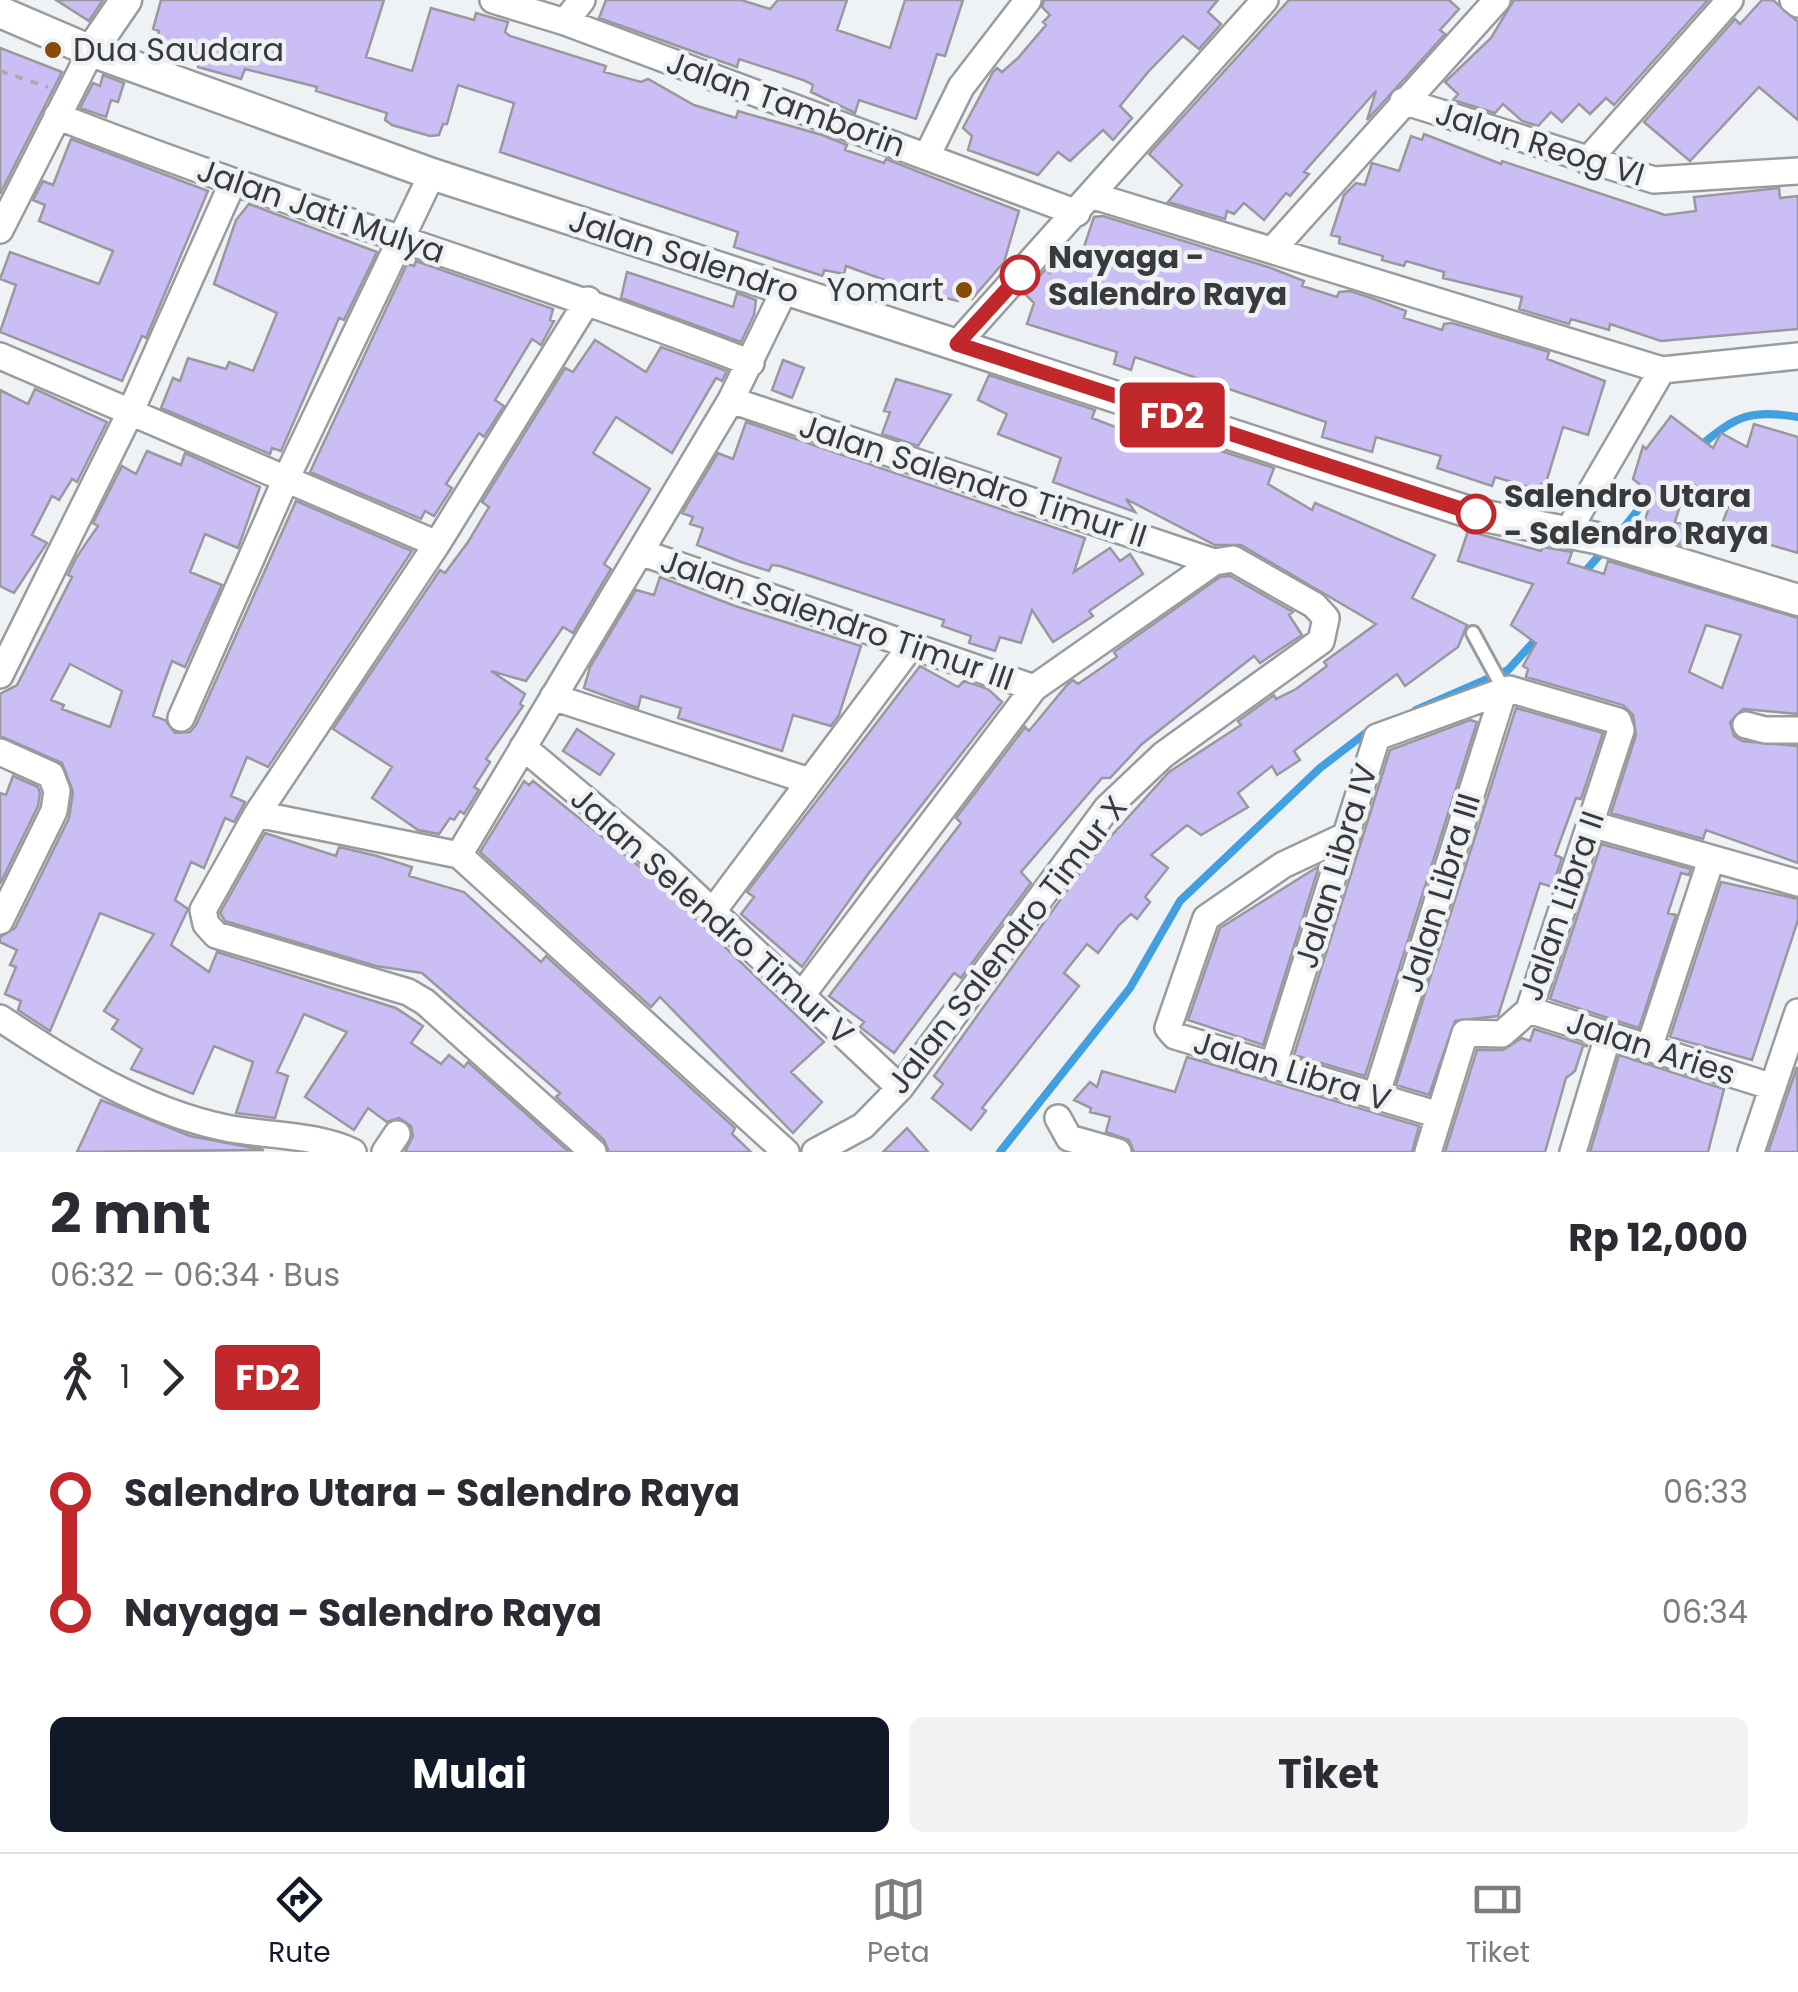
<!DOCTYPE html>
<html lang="id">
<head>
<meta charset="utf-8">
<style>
	:root { --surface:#fff; --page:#f2f2f3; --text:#2b2b33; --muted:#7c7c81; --line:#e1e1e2; --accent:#111827 }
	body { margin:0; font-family:Poppins,sans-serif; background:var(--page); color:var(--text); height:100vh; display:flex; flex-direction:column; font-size:38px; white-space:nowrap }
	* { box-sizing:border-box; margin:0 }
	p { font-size:32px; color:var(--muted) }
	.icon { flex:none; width:55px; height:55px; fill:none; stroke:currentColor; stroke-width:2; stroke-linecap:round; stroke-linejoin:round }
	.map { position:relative; height:1152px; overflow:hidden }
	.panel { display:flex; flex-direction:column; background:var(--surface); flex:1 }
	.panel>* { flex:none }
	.badge { padding:0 20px; border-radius:8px; font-size:35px; line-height:65px }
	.map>.badge { position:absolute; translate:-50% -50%; box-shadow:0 0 0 5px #fff }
	.legs { display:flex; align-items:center; gap:15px; height:110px; padding:0 50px; font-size:32px }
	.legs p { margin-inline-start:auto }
	.overview { display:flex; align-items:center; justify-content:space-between; height:170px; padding:0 50px }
	h1 { font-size:55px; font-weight:700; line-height:75px }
	.button { display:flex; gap:20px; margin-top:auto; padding:20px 50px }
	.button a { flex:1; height:115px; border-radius:15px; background:var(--accent); color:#fff; font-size:40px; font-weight:700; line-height:115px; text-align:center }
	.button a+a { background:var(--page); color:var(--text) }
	ul { padding:0 50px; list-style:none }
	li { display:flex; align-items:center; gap:35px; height:120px; font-size:38px }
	li i { display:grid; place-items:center; width:15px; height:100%; margin:0 12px; background:currentColor }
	li i::after { content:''; width:25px; height:25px; margin:-12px; border:8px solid; border-radius:50%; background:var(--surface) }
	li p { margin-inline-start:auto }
	li:first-child i { background:linear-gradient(#0000 50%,currentColor 0) }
	li:last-child i { background:linear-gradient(currentColor 50%,#0000 0) }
	.dock { display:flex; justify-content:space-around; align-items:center; height:140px; border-top:2px solid var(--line); background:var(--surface); font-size:28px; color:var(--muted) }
	.dock a { display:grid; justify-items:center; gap:5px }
	.dock .active { color:var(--accent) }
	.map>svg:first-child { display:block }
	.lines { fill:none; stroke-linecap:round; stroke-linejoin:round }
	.stream { stroke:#42a0e0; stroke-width:8 }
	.building { fill:#cbbef5; stroke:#99989c; stroke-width:2.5; fill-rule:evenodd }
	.service-casing { stroke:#999c9f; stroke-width:18 }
	.minor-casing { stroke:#999c9f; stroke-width:30 }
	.tertiary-casing { stroke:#999c9f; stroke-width:35 }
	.path { stroke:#a9abae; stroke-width:4; stroke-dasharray:8 8; stroke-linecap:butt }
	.service { stroke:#fff; stroke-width:12 }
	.minor { stroke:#fff; stroke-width:25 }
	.tertiary { stroke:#fff; stroke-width:30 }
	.line-1-casing { stroke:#fff; stroke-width:22 }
	.line-1 { stroke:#c0282c; stroke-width:15 }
	.poi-dot { fill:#884c09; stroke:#eff2f5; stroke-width:4 }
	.stop-1-dot { fill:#fff; stroke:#c0282c; stroke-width:5 }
	.labels { text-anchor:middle; stroke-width:9; stroke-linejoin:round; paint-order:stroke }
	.poi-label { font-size:32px; fill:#393a3c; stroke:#eff2f5; text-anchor:start }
	.street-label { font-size:32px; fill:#393a3c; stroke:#eff2f5 }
	.stop-label { font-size:32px; font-weight:bold; fill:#393a3c; stroke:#eff2f5; text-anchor:start }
</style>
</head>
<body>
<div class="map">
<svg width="1798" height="1152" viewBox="0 0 1798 1152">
	<rect width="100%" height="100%" fill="#eff2f5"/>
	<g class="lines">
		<path class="stream" d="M1699 447C1736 416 1749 409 1798 417
			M1618 535 1656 487
			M1581 576 1605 549
			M1416 710 1508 670 1539 636
			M1000 1152 1130 988 1180 901 1320 768 1371 729"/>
	</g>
	<path class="building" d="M56 0H103L89 21Z
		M161 0H384L366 57 412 71 431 8 474 20 476 13 508 22 505 32 510 36 606 66 604 72 641 82 648 79 694 105 736 118 738 111 822 135 847 145 845 150 884 163 886 159 1019 211 1004 262 972 299 959 296 958 301 946 298 945 302 846 266 844 274 824 270 823 276 734 247 738 232 500 152 514 103 458 85 447 124H443L439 135 430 136 392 125 385 120 387 113 316 91 317 87 245 69 241 79 198 67 200 56 156 43 159 31 153 29Z
		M606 0H741L770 9 778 0H847L837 30 890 48 905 0H963L945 56 937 54 916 119 859 100 855 113 811 92 813 85 803 80 739 59 737 67 599 18Z
		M1044 0H1218L1208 12 1221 24 1199 49 1183 36 1149 71 1120 106 1132 118 1113 140 1103 130 1070 161 1058 152 1038 175 968 150 972 136 963 128 993 72 997 68 1002 72 1018 58 1046 25 1043 22 1050 15 1042 7Z
		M1289 0H1449L1459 9 1440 30 1445 34 1367 120 1376 91 1304 172 1309 174 1290 196 1286 193 1264 220 1244 203 1234 214 1227 211 1225 219 1168 202 1182 185 1149 154Z
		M1514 0H1708L1614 105 1606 98 1590 114 1579 104 1562 122 1551 112 1538 126 1522 121 1503 104 1495 113 1453 100 1458 94 1445 82 1491 38Z
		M1762 0H1773L1798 22V120L1759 87 1690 161 1644 122 1735 19 1740 24Z
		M0 48 62 72 0 194Z
		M103 75 124 83 118 102 111 100 106 117 80 108 93 83 100 86Z
		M1424 134 1501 164 1502 161 1665 215 1696 211 1694 197 1779 188 1780 198 1798 196V329L1661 341 1610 324 1609 330 1571 319 1569 324 1519 309 1522 297 1443 278 1444 272 1406 261 1404 266 1382 260 1383 256 1339 243 1340 237 1331 235 1344 195 1356 183 1365 185 1372 163 1399 171 1411 136 1422 140Z
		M71 139 208 191 146 338 142 336 122 381 0 332 16 285 0 279 10 252 99 284 113 251 39 221 45 205 33 200 43 181 53 185Z
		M249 204 377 252 344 320 339 318 281 451 272 448 270 454 161 408 173 378 180 381 188 358 226 369 229 362 253 371 262 350 277 313 214 284 236 220Z
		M1103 216 1271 268 1304 281 1302 286 1337 297 1339 292 1350 291 1374 299 1406 311 1404 318 1442 330 1444 324 1452 323 1549 352 1547 359 1605 381 1588 435 1563 427 1545 486 1541 484 1540 490 1495 477 1492 486 1437 468 1441 456 1376 437 1372 452 1322 437 1326 422 1135 357 1131 370 1114 364 1117 352 1027 324 1034 303 1024 293 1046 269 1050 273 1063 250 1081 256 1094 217Z
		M416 261 553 309 550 320 554 321 541 345 532 339 495 400 504 406 484 437 479 433 446 484 452 488 434 516 425 511 421 519 310 472 407 264 414 266Z
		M627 272 733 307 737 293 756 300 754 315 741 342 621 298Z
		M595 340 646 372 661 347 727 371 722 381 716 378 672 453 616 417 593 453 650 489 604 564 611 569 573 633 563 627 526 681 491 671 525 694 520 704 523 706 486 759 490 762 474 787 479 790 464 814 460 811 454 820 450 818 439 834 418 830 372 798 392 767 333 729 440 570 445 573 468 542 489 507 482 502 565 368 573 372Z
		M783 360 804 368 792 398 772 390Z
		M989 375 1095 410 1092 418 1172 449 1177 437 1274 468 1268 484 1312 510 1315 503 1435 555 1412 598 1467 625 1458 647 1405 686 1397 674 1294 751 1300 760 1277 775 1272 766 1238 793 1248 807 1201 835 1187 825 1151 855 1168 868 1145 897 1150 902 1137 919 1131 914 1119 925 1098 953 1087 944 1064 973 1079 986 982 1108 986 1111 971 1130 932 1098 943 1084 934 1076 1086 864 1169 772 1241 725 1238 721 1274 695 1276 699 1296 689 1327 666 1324 662 1376 624 1241 545H1215L1126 499 1135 512 1053 482 1061 458 998 434 1007 414 978 400Z
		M896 379 951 395 918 446 882 434 890 412 884 411Z
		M35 389 107 422 77 482 72 479 59 500 52 496 32 535 47 543 14 593 0 586V390L28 404Z
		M1671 416 1713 448 1721 433 1747 447 1754 424 1798 437V553L1720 530 1730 502 1687 482 1675 522 1692 527 1686 546 1641 532 1653 495 1633 479 1643 446 1646 449Z
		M746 422 1085 538 1074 572 1110 548 1120 561 1130 554 1143 574 1089 611 1093 616 1053 642 1032 610 1021 643 1000 637 995 651 969 643 971 636 942 626 944 620 780 566 772 565 769 571 741 562 697 545 703 528 690 524 693 517 682 513 718 453 733 459Z
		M147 451 181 465 185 453 260 487 238 548 205 534 190 572 222 585 185 667 172 661 162 688 153 716 165 720 175 733 190 732 196 725 296 501 412 551 268 767 247 757 231 796 245 802 234 822 225 818 204 868 191 862 175 900 188 909 171 945 209 972 217 952 396 1008 423 1026 411 1043 441 1064 449 1055 464 1067 468 1062 569 1152H405L413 1136 411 1126 399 1118 387 1122 368 1108 354 1130 305 1097 347 1032 304 1014 277 1072 288 1076 275 1118 236 1113 253 1062 214 1046 193 1094 131 1069 142 1049 112 1029 118 1020 104 1011 154 934 100 913 50 1031 18 1010 21 1001 5 994 16 967 10 965 17 950 0 942V937L15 928 69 818 73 792 62 763 0 736V694L17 685 72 577 68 575 76 558 98 526 93 523 122 466 136 474ZM70 664 122 691 110 727 62 709 64 705 51 700Z
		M1468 531 1541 551 1543 547 1572 552 1568 563 1604 574 1608 561 1798 618V714L1743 709 1730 722 1734 736 1742 741 1798 746V863L1706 830 1703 839 1611 813 1636 735 1633 715 1623 705 1526 677 1528 669 1523 666 1536 643 1511 625 1533 584 1458 561ZM1706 625 1741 635 1722 688 1689 672Z
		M1230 576 1293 612 1289 615 1302 635 1260 663 1254 656 1142 744 1110 778H1102L1021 872 1031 883 961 978 954 973 894 1053 860 1027 864 1022 829 996 961 823 956 818 1025 727 1029 731 1067 685 1073 680 1078 684 1117 657 1114 652 1220 577Z
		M660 577 735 606 861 646 839 715 831 726 793 715 782 751 678 718 681 708 641 696 638 708 584 688 590 667 636 590 654 595Z
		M920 666 958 687 964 681 988 689 1002 702 868 874 802 967 741 914 754 897 747 892Z
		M1516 708 1603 733 1581 799 1576 798 1555 855 1562 858 1552 887 1540 883 1498 1016 1455 1021 1429 1095 1396 1085Z
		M1470 720 1477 722 1365 1076 1294 1055 1390 750Z
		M577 729 614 754 600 775 563 751Z
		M13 776 38 787 40 793 38 806 0 884V793L6 795Z
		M524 781 529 785 533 781 650 875 824 1042 791 1072 822 1102 793 1133 660 997 651 1007 480 852Z
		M265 833 336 856 339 847 377 856 412 867 409 876 464 892 541 962 546 956 735 1128 732 1134 751 1152H609L604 1140 556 1097 560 1093 422 973 376 966 225 921 220 913Z
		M1601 844 1691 869 1689 875 1681 873 1668 913 1676 915 1639 1028 1550 999Z
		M1319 866 1263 1045 1188 1020 1220 928Z
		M1721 882 1798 899V920L1752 1060 1670 1037Z
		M1534 1029 1588 1046H1583L1575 1071 1566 1078 1545 1152H1445L1477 1050H1503L1522 1038 1530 1041Z
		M1619 1055 1724 1089 1708 1152H1590Z
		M1187 1057 1419 1126 1412 1152H1134L1129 1140 1106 1132 1110 1117 1090 1112 1091 1108 1074 1100 1090 1082 1097 1087 1102 1071 1175 1092Z
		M1797 1067 1798 1152H1768L1788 1093Z
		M101 1100 190 1136 264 1150 77 1152Z
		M907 1128 928 1152H883Z"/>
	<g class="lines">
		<defs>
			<path id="service" d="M1473 633 1504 690"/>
			<path id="minor" d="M493 0 565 22 1077 213
				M1793 0 1798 4
				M565 22 582 0
				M1403 101 1654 180 1798 171
				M57 116C285 206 522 274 751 363
				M927 156 961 87 1028 0
				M1587 161 1730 0
				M1094 196 1662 370 1798 356
				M0 230 91 51
				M1274 248 1497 0
				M588 300 437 544 257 814 203 910 206 924 216 935 408 992 425 1002 593 1152
				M957 344 1265 0
				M0 356 437 544
				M731 400 1214 562
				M1568 531 1662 370
				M640 552 1034 688
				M0 675 130 413 233 182
				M553 697 809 781
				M181 718 286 479 432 174
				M1746 725 1765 730H1798
				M523 747 661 863 900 1088
				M0 752 51 775 57 791 54 811 0 921
				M257 814 459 855 731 400 785 289
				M1591 824 1798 883
				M1347 835 1283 865 1206 918 1168 1028 1175 1036 1439 1115
				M459 855 786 1152
				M713 911 911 646
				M801 996 1034 688 1214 562 1233 559 1314 605 1326 618 1321 641 1163 755 1107 808 900 1088 863 1126 815 1152
				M1529 1010 1773 1087
				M0 1018C69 1064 143 1111 226 1128 267 1136 315 1134 353 1152
				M1649 1048 1711 860
				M1273 1066 1377 737 1509 689 1618 721 1621 730 1529 1010 1502 1034 1465 1033 1428 1152
				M1376 1096 1504 690
				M1058 1118 1069 1138 1118 1152
				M385 1152 397 1134
				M1573 1152 1608 1036
				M1751 1152 1798 1012"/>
			<path id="tertiary" d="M0 12 91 51 432 174 1475 514 1596 538 1798 600
				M91 51 126 0"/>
		</defs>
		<use href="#service" class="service-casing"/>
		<use href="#minor" class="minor-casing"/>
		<use href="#tertiary" class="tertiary-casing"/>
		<path class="path" d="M0 71 48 87"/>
		<use href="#service" class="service"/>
		<use href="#minor" class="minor"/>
		<use href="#tertiary" class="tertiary"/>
	</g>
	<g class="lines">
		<defs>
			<path id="line-1" d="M1020 275 957 344 1476 514"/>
		</defs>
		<use href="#line-1" class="line-1-casing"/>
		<use href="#line-1" class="line-1"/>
	</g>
	<g class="poi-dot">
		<circle cx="53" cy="50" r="10"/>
		<circle cx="964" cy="290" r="10"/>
	</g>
	<g class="stop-1-dot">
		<circle cx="1020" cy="275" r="18"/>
		<circle cx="1476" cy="514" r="18"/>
	</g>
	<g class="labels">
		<g class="poi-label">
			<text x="73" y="61">Dua Saudara</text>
			<text x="944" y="301" text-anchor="end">Yomart</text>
		</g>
		<g class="street-label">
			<text transform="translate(786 104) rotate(20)" y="11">Jalan Tamborin</text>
			<text transform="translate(1540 144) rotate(17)" y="11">Jalan Reog VI</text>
			<text transform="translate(321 211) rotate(19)" y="11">Jalan Jati Mulya</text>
			<text transform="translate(684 256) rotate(18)" y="11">Jalan Salendro</text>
			<text transform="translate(973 481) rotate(18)" y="11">Jalan Salendro Timur II</text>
			<text transform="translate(837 620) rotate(19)" y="11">Jalan Salendro Timur III</text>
			<text transform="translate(1336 866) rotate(-73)" y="11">Jalan Libra IV</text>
			<text transform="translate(1440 893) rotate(-73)" y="11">Jalan Libra III</text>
			<text transform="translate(1562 906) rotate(-71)" y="11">Jalan Libra II</text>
			<text transform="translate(712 916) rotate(42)" y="11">Jalan Selendro Timur V</text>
			<text transform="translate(1007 945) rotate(-52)" y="11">Jalan Salendro Timur X</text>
			<text transform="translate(1651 1048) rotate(18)" y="11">Jalan Aries</text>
			<text transform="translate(1292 1071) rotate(17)" y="11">Jalan Libra V</text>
		</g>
		<g class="stop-label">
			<text x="1048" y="268">Nayaga -<tspan x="1048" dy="37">Salendro Raya</tspan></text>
			<text x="1504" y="507">Salendro Utara<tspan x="1504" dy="37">- Salendro Raya</tspan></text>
		</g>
	</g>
</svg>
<b class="badge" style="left:1172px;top:415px;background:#c0282c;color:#fff">FD2</b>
</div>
<section class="panel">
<div class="overview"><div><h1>2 mnt</h1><p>06:32 – 06:34 · Bus</p></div><b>Rp 12,000</b></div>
<div class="legs"><svg class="icon" aria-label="walk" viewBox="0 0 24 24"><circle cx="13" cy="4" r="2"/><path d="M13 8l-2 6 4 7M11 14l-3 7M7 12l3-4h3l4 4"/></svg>1<svg class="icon" aria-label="forward" viewBox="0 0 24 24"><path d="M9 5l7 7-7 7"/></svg><b class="badge" style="background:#c0282c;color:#fff">FD2</b></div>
<ul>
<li><i style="color:#c0282c"></i><b>Salendro Utara - Salendro Raya</b><p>06:33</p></li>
<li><i style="color:#c0282c"></i><b>Nayaga - Salendro Raya</b><p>06:34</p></li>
</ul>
<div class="button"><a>Mulai</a><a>Tiket</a></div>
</section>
<nav class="dock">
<a class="active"><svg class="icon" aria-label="directions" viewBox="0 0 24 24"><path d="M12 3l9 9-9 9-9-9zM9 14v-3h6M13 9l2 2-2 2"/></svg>Rute</a>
<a><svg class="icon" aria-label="map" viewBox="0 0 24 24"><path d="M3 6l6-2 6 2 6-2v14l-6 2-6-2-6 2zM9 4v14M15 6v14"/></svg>Peta</a>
<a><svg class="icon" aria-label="tickets" viewBox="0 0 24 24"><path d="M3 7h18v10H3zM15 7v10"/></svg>Tiket</a>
</nav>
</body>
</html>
